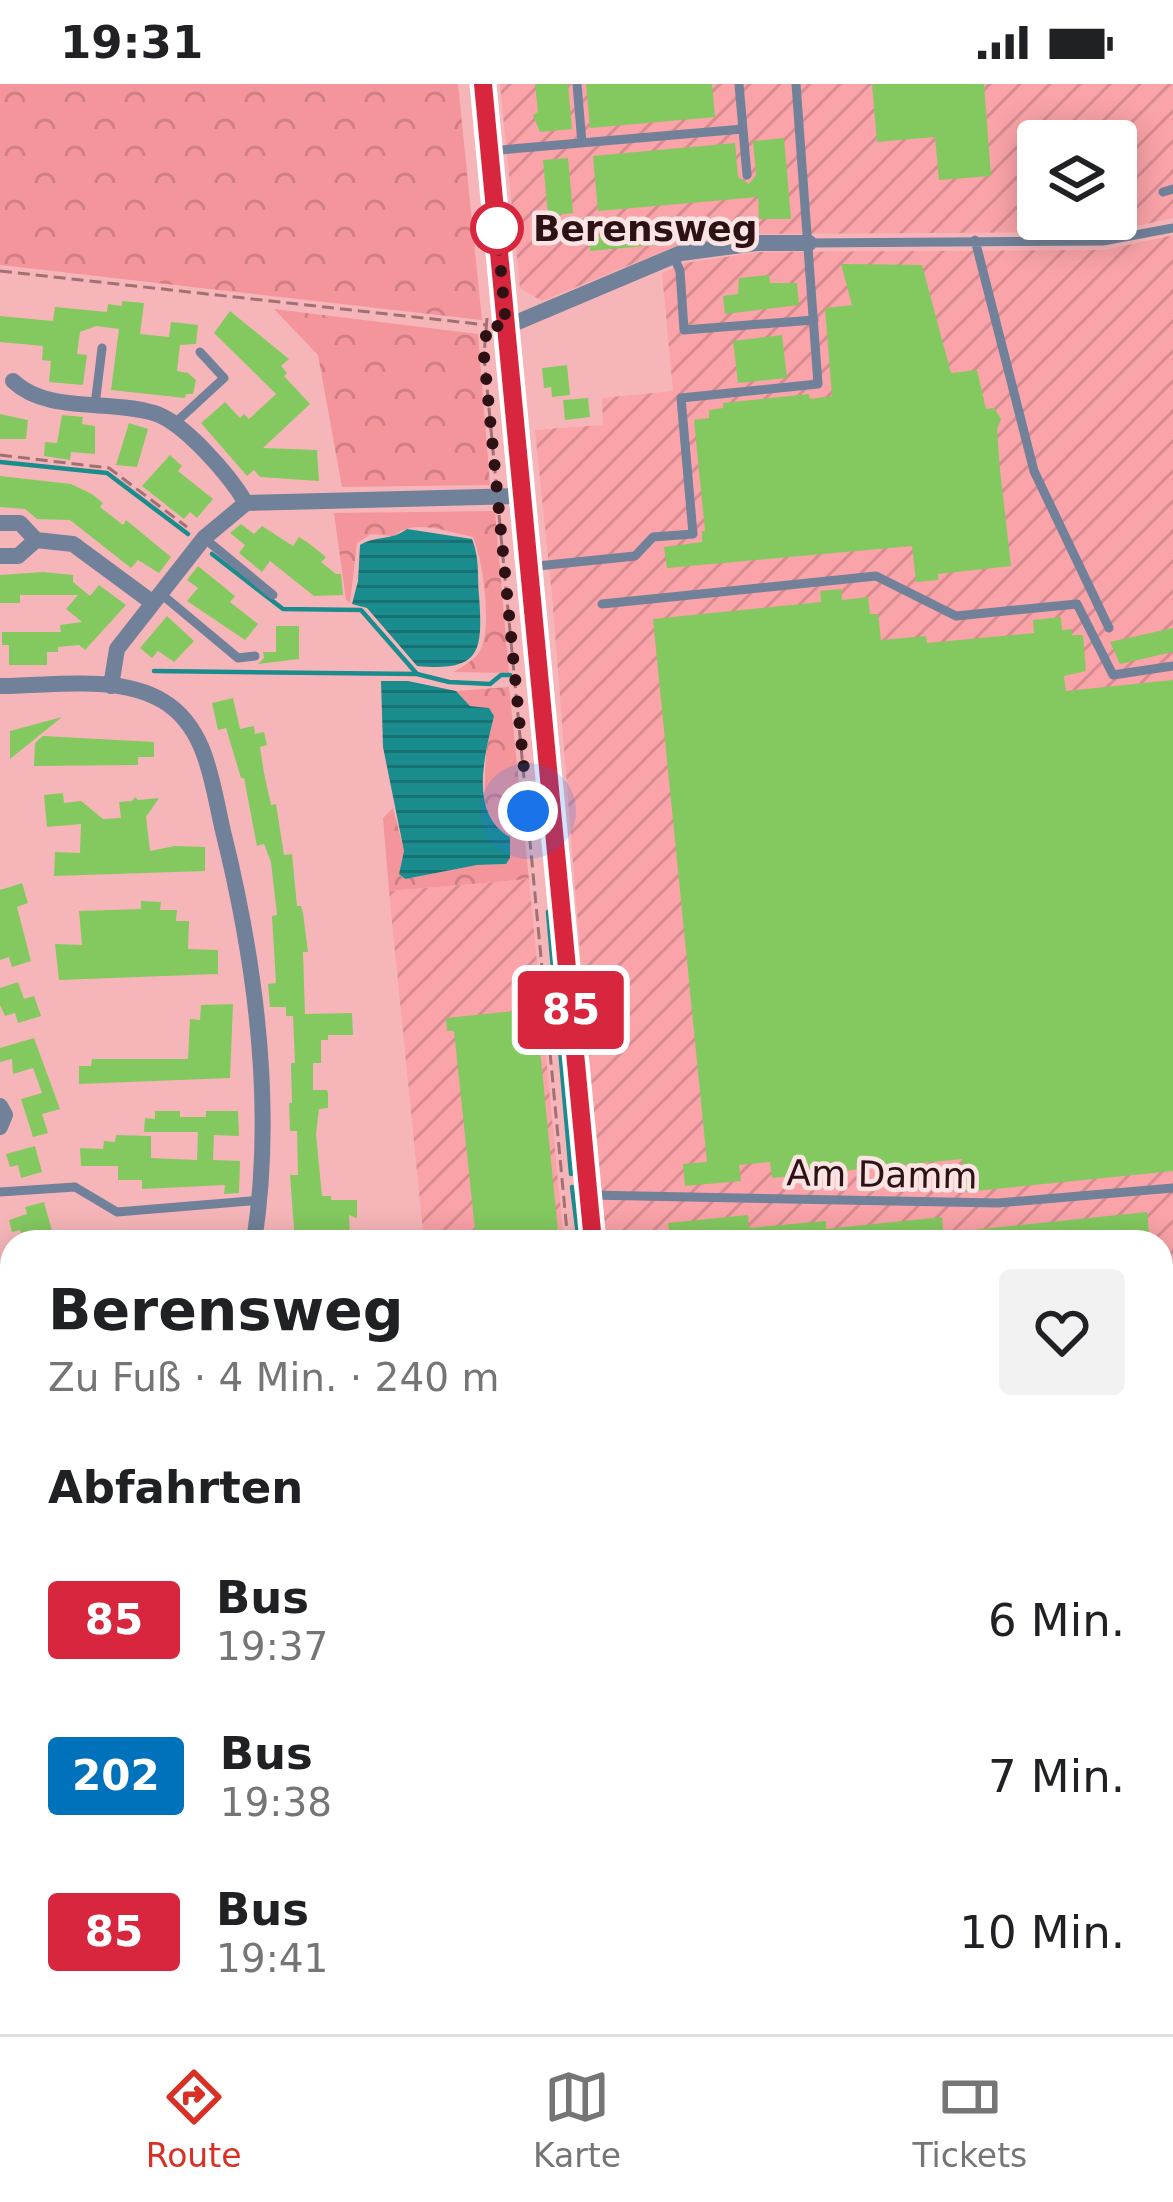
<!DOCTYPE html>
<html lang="de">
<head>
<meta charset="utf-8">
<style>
	:root { --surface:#fff; --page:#f2f2f2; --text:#202124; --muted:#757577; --line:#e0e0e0; --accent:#d93025 }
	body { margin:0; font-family:"DejaVu Sans",sans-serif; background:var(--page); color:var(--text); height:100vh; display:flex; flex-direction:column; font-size:45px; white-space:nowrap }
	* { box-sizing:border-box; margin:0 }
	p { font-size:39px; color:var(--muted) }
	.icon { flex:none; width:66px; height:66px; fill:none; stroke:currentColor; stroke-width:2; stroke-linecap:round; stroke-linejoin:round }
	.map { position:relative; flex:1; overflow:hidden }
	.details { position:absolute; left:0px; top:1146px; width:1173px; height:804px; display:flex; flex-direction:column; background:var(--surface); border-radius:36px 36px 0 0; box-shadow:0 6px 30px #0003 }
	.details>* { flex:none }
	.badge { padding:0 24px; border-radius:9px; font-size:42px; line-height:78px }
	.fabs { position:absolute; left:1017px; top:36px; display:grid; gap:24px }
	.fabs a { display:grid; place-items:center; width:120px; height:120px; border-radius:12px; background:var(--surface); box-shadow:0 6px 30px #0003; font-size:60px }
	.you { position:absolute; width:60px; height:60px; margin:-30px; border:9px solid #fff; border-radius:50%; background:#1a73e8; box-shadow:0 0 0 18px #1a73e833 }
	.map>.badge { position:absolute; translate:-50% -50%; box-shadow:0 0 0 6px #fff }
	h2 { padding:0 48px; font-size:45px; line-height:108px }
	.round { display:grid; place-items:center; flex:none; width:126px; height:126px; border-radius:12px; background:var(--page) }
	.headline { display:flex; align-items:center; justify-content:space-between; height:204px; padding:0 48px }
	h1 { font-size:57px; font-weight:600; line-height:90px }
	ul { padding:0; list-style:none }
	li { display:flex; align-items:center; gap:36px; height:156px; padding:0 48px }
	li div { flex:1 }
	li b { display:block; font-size:45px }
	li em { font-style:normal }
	li .badge { min-width:132px; font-weight:700; text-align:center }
	.status { display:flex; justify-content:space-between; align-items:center; height:84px; padding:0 60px; background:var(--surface); direction:ltr }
	.status svg { height:33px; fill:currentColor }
	.tabs { display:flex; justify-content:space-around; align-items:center; height:168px; border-top:3px solid var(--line); background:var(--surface); font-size:33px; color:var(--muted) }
	.tabs a { display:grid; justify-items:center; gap:6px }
	.tabs .current { color:var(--accent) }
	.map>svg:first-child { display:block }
	.built { fill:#faa3a8 }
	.industrial { fill:url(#industrial-furrows); fill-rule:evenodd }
	.forest { fill:url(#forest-crowns) }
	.water { fill:url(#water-rules) }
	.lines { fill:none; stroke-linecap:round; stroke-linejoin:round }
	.stream { stroke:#1b8c8d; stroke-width:4.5 }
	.building { fill:#84c960 }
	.path { stroke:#a17073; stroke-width:3; stroke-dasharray:12 6; stroke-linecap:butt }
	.lane { stroke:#708199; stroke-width:9 }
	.street { stroke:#708199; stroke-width:16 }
	.secondary { stroke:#455e81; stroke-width:24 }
	.highway { stroke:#092f5e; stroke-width:30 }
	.line-casing { stroke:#fff; stroke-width:27 }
	.line { stroke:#d7263d; stroke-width:18 }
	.walk { stroke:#2e1114; stroke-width:12; stroke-dasharray:0 21.6 }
	.stop-dot { fill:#fff; stroke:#d7263d; stroke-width:6 }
	.labels { text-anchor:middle; stroke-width:9; stroke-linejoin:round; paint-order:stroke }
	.stop-label { font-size:36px; font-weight:bold; fill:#2e1114; stroke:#fce3e4; text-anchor:start }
	.street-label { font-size:36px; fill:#2e1114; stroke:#fce3e4 }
</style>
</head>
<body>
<div class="status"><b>19:31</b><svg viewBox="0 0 49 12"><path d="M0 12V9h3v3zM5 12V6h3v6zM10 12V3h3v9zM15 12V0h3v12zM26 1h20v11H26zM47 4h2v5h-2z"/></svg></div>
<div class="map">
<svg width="1173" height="1950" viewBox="0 0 1173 1950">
	<defs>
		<pattern id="industrial-furrows" width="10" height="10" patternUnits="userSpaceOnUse" patternTransform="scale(3)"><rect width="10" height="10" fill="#faa3a8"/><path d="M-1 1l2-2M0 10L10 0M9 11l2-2" fill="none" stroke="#d78b90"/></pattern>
		<pattern id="forest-crowns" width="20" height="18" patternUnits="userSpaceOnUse" patternTransform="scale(3)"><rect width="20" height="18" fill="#f3959b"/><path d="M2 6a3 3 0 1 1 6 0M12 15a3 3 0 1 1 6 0" fill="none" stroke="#d17f85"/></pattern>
		<pattern id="water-rules" width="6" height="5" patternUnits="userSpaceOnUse" patternTransform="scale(3)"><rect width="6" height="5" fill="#1b8c8d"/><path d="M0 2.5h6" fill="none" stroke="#187172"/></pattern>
	</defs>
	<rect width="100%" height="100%" fill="#f6b6b9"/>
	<path class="built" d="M1173 1719V1950H574L565 1938H1161V1724Z"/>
	<path class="industrial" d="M500 0H1173V134L1109 148 760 150 681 160 542 217 520 204ZM1038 57H1116V135H1038Z
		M1173 151V1488L1161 1489V1158H603L552 511 535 346 603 341 602 314 673 307 662 189 685 179 759 168 1105 166Z
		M529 795 564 1158H424L389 807Z
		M0 1911 12 1917V1938H57L70 1944 48 1950H0Z"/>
	<path class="forest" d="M0 0H458L482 236 0 181Z
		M274 225 478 250 490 401 342 403 318 271Z
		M495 427 509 589 454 588C461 583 473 577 478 570 494 548 483 477 473 453 446 448 416 434 393 452L371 450 357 459 350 519 346 516 334 429Z
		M509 603 529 795 389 807 383 734 393 724 404 767 399 790 404 795 477 781 506 780 499 746 489 734 484 715 486 667 494 632 489 624 470 622 456 607Z"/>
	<path class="water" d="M407 445 472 455C480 476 477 490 479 511 483 568 481 588 417 582L367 524 352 520 358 497 360 461C377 451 391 457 407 445Z
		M381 597H408L456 607 470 622 489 624 494 632C485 670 468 729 510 753V774L506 780 477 781 405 795 399 790 404 767 383 663Z"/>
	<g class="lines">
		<path class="stream" d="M0 378 107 389 188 450
			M212 470 283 525 361 526 417 590 449 598 490 600 501 591H510
			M154 587 417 590
			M548 828 571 1090
			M572 1103 578 1151"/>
	</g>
	<path class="building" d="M535 0H568L572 45 540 48 533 31 538 28Z
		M586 0H712L715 33 590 44Z
		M872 0H984L991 92 939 96 935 53 877 58Z
		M784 54 791 135H759L758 113 598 127 593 72 735 59 738 93 749 100 756 91 753 57Z
		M568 74 573 129 548 132 543 76Z
		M655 147 656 161 590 167 589 153Z
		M841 180 922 181 951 289 977 286 986 325 994 324 1001 335 997 345 1000 386 1011 482 938 490V496L916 498 912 462 667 484 664 463 702 458V447H705L694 336 709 334V326L723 324V319L809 310 810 315 832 312 825 224 852 221Z
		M769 191 770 199H797L799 221 725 230 723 212 738 210 739 194Z
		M122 217 144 219 140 250 169 253 171 238 198 241 196 260 180 261 177 287 188 289 196 296 193 310H186L185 314 111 306 119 245 96 242 80 248 77 270 87 271 83 301 49 298 51 277 42 276 43 262 0 258V232L53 237 55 223 107 228 108 220 122 222Z
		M230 227 289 275 281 282 287 289 284 292 310 320 263 364 317 366 319 397 260 393 254 386 247 392 201 339 225 318 240 334 244 330 249 335 276 310 214 249Z
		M782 251 787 294 738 299 733 257Z
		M567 281 570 311 552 313 551 303 544 304 542 284Z
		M588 314 590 333 565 336 563 316Z
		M0 330 28 336 26 355H0Z
		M62 331 83 333 82 340 95 342V370L71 368 70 376 44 372 45 358 57 359Z
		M129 339 148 345 137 383 116 381Z
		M170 371 182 382 178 387 213 415 197 434 190 428 184 435 142 402Z
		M0 392 71 400 92 410 103 419 100 423 123 441 126 436 171 473 159 489 138 476 131 484 70 436 37 435 25 425 0 423Z
		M241 440 254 450 262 442 293 462 299 453 307 458 326 473 321 478 336 490H341L343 511 314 512 270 477 262 488 239 469 245 461 230 449Z
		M198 482 235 512 230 518 258 540 245 556 187 517 198 504 187 496Z
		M43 488 73 491V498L90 512 99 501 126 521 85 566 79 561 58 563V568H47V581H9V561H2V548H61L60 541 82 538 66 525 78 511H20V519H0V491Z
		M841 505 842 516 868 513 870 530H878L881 556 926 552 927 559 1034 549 1033 536 1061 533 1062 546 1072 545V551H1083L1086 587 1064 592 1066 607 1173 596V1087L965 1108 962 1075 772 1094 770 1078 739 1081 741 1097 685 1102 683 1080 707 1078 653 535 821 518 820 507Z
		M167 532 194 557 174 578 158 567 152 574 140 564Z
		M276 542H299V575L258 580 264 574 263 568H276Z
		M1173 544V568L1120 580 1110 558Z
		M233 614 240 645 254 642 255 650 264 648 267 661 260 663 264 689 271 721 276 720 284 771 292 770 297 822H301L303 829 308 868H303L305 930 352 929 353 951H328V956H321V979H313V1006H327L328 1010V1024L319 1025 316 1050 322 1112H331V1116H357V1134L349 1131 350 1150 327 1151V1158H295L290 1091H298L297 1047H290L289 1019H292L291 979H295L293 932H286V923H270L268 900 276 899 272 832 277 831 271 778 264 760 257 762 244 694H241L226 644 218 646 212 619Z
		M62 633 10 675V647Z
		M43 652 154 658V673H138V681L34 682 35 659Z
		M63 709 64 719 81 717 103 735 121 734 119 718 132 717 135 713 138 716 159 714 146 733 150 767 175 762 205 763V787L54 792 55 768 80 769 81 740 47 743 44 711Z
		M22 799 28 819 17 823 31 877 12 883 9 873 0 876V806Z
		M141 817 161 818 160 826H177L176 837H189L188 865 218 866V890L59 896 55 860 82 861 79 827 141 825Z
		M18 898 24 915 34 912 41 932 18 939 15 929 5 932 0 921V904Z
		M233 920 230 994 79 1000V982H91L92 975H188L190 935 200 936 201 921Z
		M536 925 558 1147 525 1150V1156L510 1157 509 1151 476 1155 454 947H447L446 934Z
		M34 954 60 1025 42 1030 48 1049 33 1053 21 1015 42 1009 33 984 13 990 12 975 0 978V964Z
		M155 1027H180V1033H206V1027H238L239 1052 214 1051 213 1076 240 1077 239 1109 224 1110 225 1101 142 1105V1096H118V1082H81L80 1064 103 1065 104 1057 115 1058 116 1051 151 1052V1074L197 1076 198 1048H144L145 1034 155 1035Z
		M35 1062 42 1088 21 1094 18 1081 10 1083 6 1070Z
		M44 1118 55 1158H24L20 1146 12 1148 9 1136 27 1130 25 1123Z
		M1147 1128 1150 1158H945L944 1149Z
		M748 1131 749 1144 826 1137V1145L942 1133 944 1158H670L668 1139Z"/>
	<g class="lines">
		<path class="path" d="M0 187 487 241
			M487 234 484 272 496 398
			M0 371 109 384 187 443
			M499 431 568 1158"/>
		<path class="lane" d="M577 0 582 59
			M739 0 747 91
			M489 67 743 45
			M1163 108 1173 105
			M975 156 1034 387 1109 544
			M809 159 1103 157 1173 144
			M674 173 680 187 684 246 814 236
			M95 321 102 264
			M175 339 224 294 200 268
			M204 454 273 511
			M528 483 635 472 653 453 693 450 681 314 818 300 796 0
			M160 509 238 574 255 572
			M602 520 876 492 956 532 1077 520 1113 591 1173 582
			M0 1108 75 1103 117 1128 261 1116
			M589 1111 998 1119 1173 1104
			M1161 1577 1173 1573
			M767 1938 771 1950
			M812 1938 816 1950
			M688 1950 722 1938
			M1082 1950 1105 1942"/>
		<path class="street" d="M483 0 593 1158
			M506 243 681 169 757 159H809
			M13 297C48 330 108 315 154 329 184 338 230 392 246 419
			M0 439H20L36 456 73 460 153 519
			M0 472H18L36 456
			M0 602C51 602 118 590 163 617 208 644 212 701 223 747 256 880 275 1022 254 1158
			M111 602 117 565 204 454 246 419 522 412
			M0 1022 5 1031 0 1043
			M0 1234 12 1233"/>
		<path class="secondary" d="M0 1657H12
			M493 1938 503 1950"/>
		<path class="highway" d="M1161 1639 1173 1634
			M1161 1685 1173 1680
			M196 1950 239 1938
			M356 1950 397 1938
			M432 1950 469 1938"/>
	</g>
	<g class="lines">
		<defs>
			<path id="line" d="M483 0 593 1158"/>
		</defs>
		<use href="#line" class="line-casing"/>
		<use href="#line" class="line"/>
		<path class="walk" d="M497 144 506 243 487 241 484 272 528 727"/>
	</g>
	<circle class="stop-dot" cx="497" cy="144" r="24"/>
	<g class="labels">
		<g class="stop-label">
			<text x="533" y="157">Berensweg</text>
		</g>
		<g class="street-label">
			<text transform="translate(882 1090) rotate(1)" y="13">Am Damm</text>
		</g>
	</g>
</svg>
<div class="fabs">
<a><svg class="icon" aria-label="layers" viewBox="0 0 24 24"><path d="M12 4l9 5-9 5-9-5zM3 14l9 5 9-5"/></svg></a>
</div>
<div class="you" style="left:528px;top:727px"></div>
<b class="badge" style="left:571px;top:926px;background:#d7263d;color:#fff">85</b>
<section class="details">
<div class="headline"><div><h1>Berensweg</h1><p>Zu Fuß · 4 Min. · 240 m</p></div><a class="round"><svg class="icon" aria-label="heart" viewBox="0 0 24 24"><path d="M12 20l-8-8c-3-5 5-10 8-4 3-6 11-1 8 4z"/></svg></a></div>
<h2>Abfahrten</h2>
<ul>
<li><span class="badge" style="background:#d7263d;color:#fff">85</span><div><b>Bus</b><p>19:37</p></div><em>6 Min.</em></li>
<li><span class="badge" style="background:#0072bc;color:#fff">202</span><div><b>Bus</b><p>19:38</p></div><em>7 Min.</em></li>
<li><span class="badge" style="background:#d7263d;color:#fff">85</span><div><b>Bus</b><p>19:41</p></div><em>10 Min.</em></li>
</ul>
</section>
</div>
<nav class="tabs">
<a class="current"><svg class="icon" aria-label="directions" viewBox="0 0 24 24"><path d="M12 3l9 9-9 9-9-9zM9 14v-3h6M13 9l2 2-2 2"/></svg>Route</a>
<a><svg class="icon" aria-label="map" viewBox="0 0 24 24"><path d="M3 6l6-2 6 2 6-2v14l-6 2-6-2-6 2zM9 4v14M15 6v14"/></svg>Karte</a>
<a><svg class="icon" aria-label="tickets" viewBox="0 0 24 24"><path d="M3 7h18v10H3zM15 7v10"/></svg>Tickets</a>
</nav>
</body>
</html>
